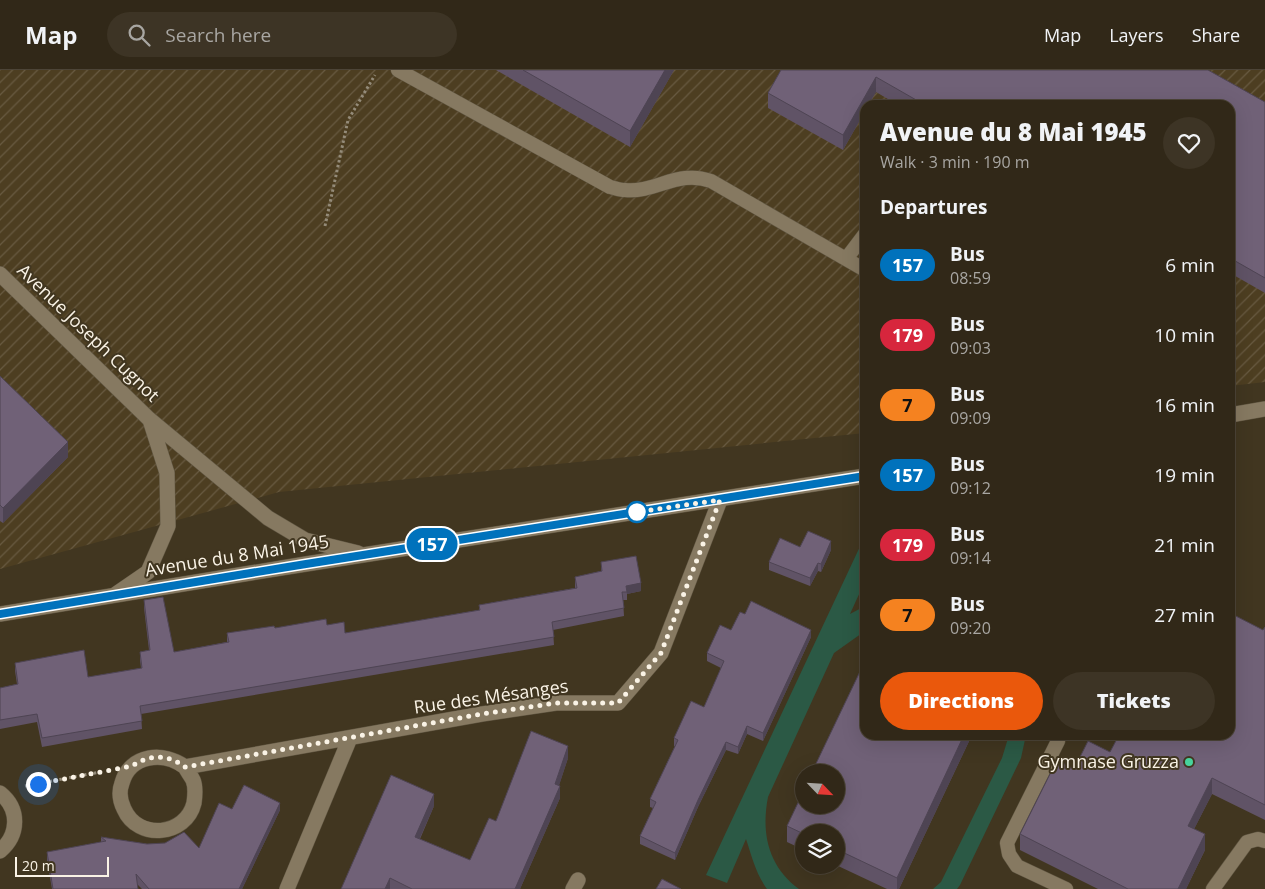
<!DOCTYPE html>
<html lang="en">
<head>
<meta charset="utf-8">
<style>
	:root { --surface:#312818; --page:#3d3425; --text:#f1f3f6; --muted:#a8a6a2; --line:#4c4437; --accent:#ea580c }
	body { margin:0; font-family:"Open Sans",sans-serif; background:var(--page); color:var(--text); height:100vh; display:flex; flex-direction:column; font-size:19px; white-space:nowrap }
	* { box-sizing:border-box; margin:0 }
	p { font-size:16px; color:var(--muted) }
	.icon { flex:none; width:28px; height:28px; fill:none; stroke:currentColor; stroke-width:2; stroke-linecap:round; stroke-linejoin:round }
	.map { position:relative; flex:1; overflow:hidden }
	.sheet { position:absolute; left:860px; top:30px; width:375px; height:640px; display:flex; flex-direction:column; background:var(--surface); border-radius:15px; box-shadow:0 5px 20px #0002,0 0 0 1px var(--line) }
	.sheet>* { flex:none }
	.badge { padding:0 10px; border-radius:16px; font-size:18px; line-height:32px }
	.needle { width:32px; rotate:115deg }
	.tools { position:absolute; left:795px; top:694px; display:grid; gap:10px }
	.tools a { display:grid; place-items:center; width:50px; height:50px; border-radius:50%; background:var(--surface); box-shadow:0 5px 20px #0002,0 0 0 1px var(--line); font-size:25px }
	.scale { position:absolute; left:15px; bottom:12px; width:94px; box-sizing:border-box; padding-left:5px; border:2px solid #faf3e6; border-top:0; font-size:14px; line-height:18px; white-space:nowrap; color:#faf3e6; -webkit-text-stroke:4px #413620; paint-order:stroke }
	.you { position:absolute; width:25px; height:25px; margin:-12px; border:4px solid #fff; border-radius:50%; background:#1a73e8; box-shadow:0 0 0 8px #1a73e833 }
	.map>.badge { position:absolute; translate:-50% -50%; box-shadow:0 0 0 2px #fff }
	h2 { padding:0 20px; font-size:19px; line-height:45px }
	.round { display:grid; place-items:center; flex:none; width:52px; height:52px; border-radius:26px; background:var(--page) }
	.summary { display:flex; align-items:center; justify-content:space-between; height:85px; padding:0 20px }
	h1 { font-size:24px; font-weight:800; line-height:38px }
	.primary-button { display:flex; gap:10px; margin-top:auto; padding:10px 20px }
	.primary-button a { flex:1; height:58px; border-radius:30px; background:var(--accent); color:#fff; font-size:20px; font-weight:800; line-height:58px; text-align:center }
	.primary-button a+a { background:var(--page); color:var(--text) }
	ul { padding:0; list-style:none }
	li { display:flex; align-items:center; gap:15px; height:70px; padding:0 20px }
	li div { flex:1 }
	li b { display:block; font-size:19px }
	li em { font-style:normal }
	li .badge { min-width:55px; font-weight:700; text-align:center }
	header { display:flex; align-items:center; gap:30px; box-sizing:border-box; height:70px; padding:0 25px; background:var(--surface); border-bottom:1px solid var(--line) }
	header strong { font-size:24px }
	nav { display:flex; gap:28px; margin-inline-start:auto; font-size:18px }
	.search { width:350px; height:45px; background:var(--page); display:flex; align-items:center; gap:12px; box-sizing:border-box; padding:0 18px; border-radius:28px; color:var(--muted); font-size:19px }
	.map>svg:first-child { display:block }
	.industrial { fill:url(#industrial-furrows) }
	.garden { fill:#2b5945 }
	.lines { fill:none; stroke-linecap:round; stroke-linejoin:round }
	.lane-casing { stroke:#5f5541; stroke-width:15 }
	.street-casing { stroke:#5f5541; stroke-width:16 }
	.path { stroke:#948b79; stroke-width:3; stroke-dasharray:2.5 2.5; stroke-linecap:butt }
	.lane { stroke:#867961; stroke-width:14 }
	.street { stroke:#867961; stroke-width:15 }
	.wall { fill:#605366 }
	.shaded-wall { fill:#4e4453 }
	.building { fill:#706177; stroke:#4e4453 }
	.line-casing { stroke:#fff; stroke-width:11 }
	.line { stroke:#0072bc; stroke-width:8 }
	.walk { stroke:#faf3e6; stroke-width:5; stroke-dasharray:0 9 }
	.stop-dot { fill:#fff; stroke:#0072bc; stroke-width:2.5 }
	.poi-dot { fill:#48d49d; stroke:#413620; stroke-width:2 }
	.labels { text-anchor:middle; stroke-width:4; stroke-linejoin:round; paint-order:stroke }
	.street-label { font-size:18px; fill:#faf3e6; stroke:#413620 }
	.poi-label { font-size:18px; fill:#faf3e6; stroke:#413620; text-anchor:end }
</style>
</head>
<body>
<header>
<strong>Map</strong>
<div class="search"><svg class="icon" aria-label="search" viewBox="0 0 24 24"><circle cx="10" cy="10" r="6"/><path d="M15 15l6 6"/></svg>Search here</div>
<nav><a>Map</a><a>Layers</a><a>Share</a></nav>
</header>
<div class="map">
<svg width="1265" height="819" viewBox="0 0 1265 819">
	<defs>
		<pattern id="industrial-furrows" width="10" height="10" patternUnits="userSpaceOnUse" patternTransform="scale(1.25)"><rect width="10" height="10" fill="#4d3e21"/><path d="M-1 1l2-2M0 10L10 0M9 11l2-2" fill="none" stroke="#685a41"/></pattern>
	</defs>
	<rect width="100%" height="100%" fill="#413620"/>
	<path class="industrial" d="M0 0H1265V312L1230 316V35H865V363L279 422 0 499Z"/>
	<path class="garden" d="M864 468 865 511 850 544 865 536V561L834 583 768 727C761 763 768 796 799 819H767C756 804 752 787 746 769L727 813 706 805Z
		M1009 665H1026L1021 688 960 815 957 819H933L941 812 1002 688Z"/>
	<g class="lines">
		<defs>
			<path id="lane" d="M398 0 610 117C615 118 620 120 625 120 656 123 678 99 711 111L865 200
				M846 189 865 164
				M1056 665 1058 671 1007 773 1009 784 1017 796 1066 819
				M1213 819 1247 772 1258 769 1265 771"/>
			<path id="street" d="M0 204 149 349 268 448 305 470 358 483
				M1230 345 1265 339
				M116 524 148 502 168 456 167 403 150 350
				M0 544 306 494 865 406
				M185 697C187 701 191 706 193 710 196 717 195 726 194 733 186 766 138 771 124 739 120 731 119 721 122 713 130 684 164 681 185 697L482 644 556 633H618L661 583 720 430
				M0 723C20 739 19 765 0 781
				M287 819 350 668
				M573 819 578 810"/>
		</defs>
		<use href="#lane" class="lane-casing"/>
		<use href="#street" class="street-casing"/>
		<path class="path" d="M325 156 348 50 375 5
			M25 716 100 702"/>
		<use href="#lane" class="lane"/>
		<use href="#street" class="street"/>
	</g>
	<path class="wall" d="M496 0H674L630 77Z
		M781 0 1265 32V223L1230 203V35H898L876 22 843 80 768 38V23Z
		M0 306 68 387 3 453 0 451Z
		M800 477 831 480 821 502 818 501 810 516 769 500V492Z
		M601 492 641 521 627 524V530H623L624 546 553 560 554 575 141 644 142 659 42 677 37 652 0 659V618L17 614 15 601V593L88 607 141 598 140 590V582L149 580 144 538V530L174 582 227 572V563L275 558 327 555 345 563 479 540V535L575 518V507L601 501Z
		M745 544 811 567 763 671 747 664 738 684 726 680 698 737 675 790 640 774V766L653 738 650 737V729L675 676H674V668L704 637 721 598 707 591V583L731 560Z
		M1265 557V750L1212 724 1194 759 1205 780 1186 819H1098L1020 780V764L1074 699 1110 682 1263 560Z
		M972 665 899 819H887L836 795V762H804V780L787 772V756Z
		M568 688 559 715 560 728 520 819H341L434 736 420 769 470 790 496 751Z
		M232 739 280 740 242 819H142L137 814 138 819H52L47 790V782L101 772V767L147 774 199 778Z"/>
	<path class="shaded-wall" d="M665 0H674L630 77V61Z
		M876 7V22L868 35H865V41L843 80V65Z
		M68 372V387L3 453V438Z
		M831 471V480L821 502V494Z
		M818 493V501L810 516V508Z
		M641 513V521L627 524 626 516Z
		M811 560V567L763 671V663Z
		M747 656V664L738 684V677Z
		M964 665H972L899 819H897V808Z
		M726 672V680L698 737 675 790V783L698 730Z
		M568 676V688L556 725 560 716V728L520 819H515L555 714Z
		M1212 708V724L1188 771V756Z
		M434 724V736L415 779V767Z
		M280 733V740L242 819H239Z
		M1205 764V780L1186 819H1178Z
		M390 808V819H385Z"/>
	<path class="building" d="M523 0H665L630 61Z
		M781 0H1208L1265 32V208L1230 188V35H925L876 7 843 65 768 23Z
		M0 306 68 372 3 438 0 435Z
		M808 461 831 471 821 494 818 493 810 508 769 492 780 468 800 477Z
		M636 486 641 513 626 516 627 522H622L624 538 552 552 554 567 140 636 142 651 42 668 37 644 0 650V618L18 614 15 593 84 580 88 607 142 598 140 582 150 580 144 530 163 527 174 582 229 572 227 563 274 556 275 558 326 549 327 555 344 552 345 563 480 540 479 535 577 518 575 507 602 501 601 492Z
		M751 531 811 560 763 663 747 656 738 677 726 672 698 730 675 783 640 766 656 732 650 729 678 670 674 668 691 631 704 637 724 591 707 583 720 555 731 560 740 542 745 544Z
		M1230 543 1263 560 1265 557V735L1212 708 1188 756 1205 764 1178 819H1128L1020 764 1057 690 1074 699 1088 671 1110 682 1119 665H1230Z
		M865 591V665H964L897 808 836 779V762H804V764L787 756 804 720V735H836V702H812Z
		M531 661 568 676 555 714 560 716 515 819H412L390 808 385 819H341L391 705 434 724 415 767 470 790 489 748 496 751Z
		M244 715 280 733 239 819H149L136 804 138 819H53L47 782 106 771 101 767 147 774 165 773 184 762 199 778 219 733 232 739Z
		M662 809 681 819H656Z"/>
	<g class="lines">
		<defs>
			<path id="line" d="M0 544 306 494 865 406"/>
		</defs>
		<use href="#line" class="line-casing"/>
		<use href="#line" class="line"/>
		<path class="walk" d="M38 714 132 696C150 684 168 684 185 697L482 644 556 633H618L661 583 720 430 637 442"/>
	</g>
	<circle class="stop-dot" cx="637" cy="442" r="10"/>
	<circle class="poi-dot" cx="1189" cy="692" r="5"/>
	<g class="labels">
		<g class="street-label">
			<text transform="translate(88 263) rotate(44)" y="6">Avenue Joseph Cugnot</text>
			<text transform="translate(237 486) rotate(-9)" y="6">Avenue du 8 Mai 1945</text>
			<text transform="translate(491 627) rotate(-8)" y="6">Rue des Mésanges</text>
		</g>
		<g class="poi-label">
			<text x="1179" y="698">Gymnase Gruzza</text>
		</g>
	</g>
</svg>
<div class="tools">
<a><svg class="needle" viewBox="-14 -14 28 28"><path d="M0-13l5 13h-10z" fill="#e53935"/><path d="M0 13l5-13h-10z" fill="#a8a6a2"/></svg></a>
<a><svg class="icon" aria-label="layers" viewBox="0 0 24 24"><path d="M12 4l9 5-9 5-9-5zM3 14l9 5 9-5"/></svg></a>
</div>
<div class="scale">20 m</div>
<div class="you" style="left:38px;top:714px"></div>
<b class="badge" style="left:432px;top:474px;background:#0072bc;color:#fff">157</b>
<section class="sheet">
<div class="summary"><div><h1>Avenue du 8 Mai 1945</h1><p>Walk · 3 min · 190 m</p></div><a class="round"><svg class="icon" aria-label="heart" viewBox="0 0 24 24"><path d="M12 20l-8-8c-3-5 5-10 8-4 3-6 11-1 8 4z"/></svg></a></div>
<h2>Departures</h2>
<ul>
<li><span class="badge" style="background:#0072bc;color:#fff">157</span><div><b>Bus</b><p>08:59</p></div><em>6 min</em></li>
<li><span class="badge" style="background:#d7263d;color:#fff">179</span><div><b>Bus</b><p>09:03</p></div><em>10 min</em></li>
<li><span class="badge" style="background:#f58220;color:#111">7</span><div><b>Bus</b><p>09:09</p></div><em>16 min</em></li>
<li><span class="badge" style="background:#0072bc;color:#fff">157</span><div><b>Bus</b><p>09:12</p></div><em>19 min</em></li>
<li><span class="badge" style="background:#d7263d;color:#fff">179</span><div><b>Bus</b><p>09:14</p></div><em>21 min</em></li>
<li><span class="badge" style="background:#f58220;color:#111">7</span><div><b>Bus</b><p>09:20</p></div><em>27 min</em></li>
</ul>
<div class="primary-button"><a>Directions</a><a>Tickets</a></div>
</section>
</div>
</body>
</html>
